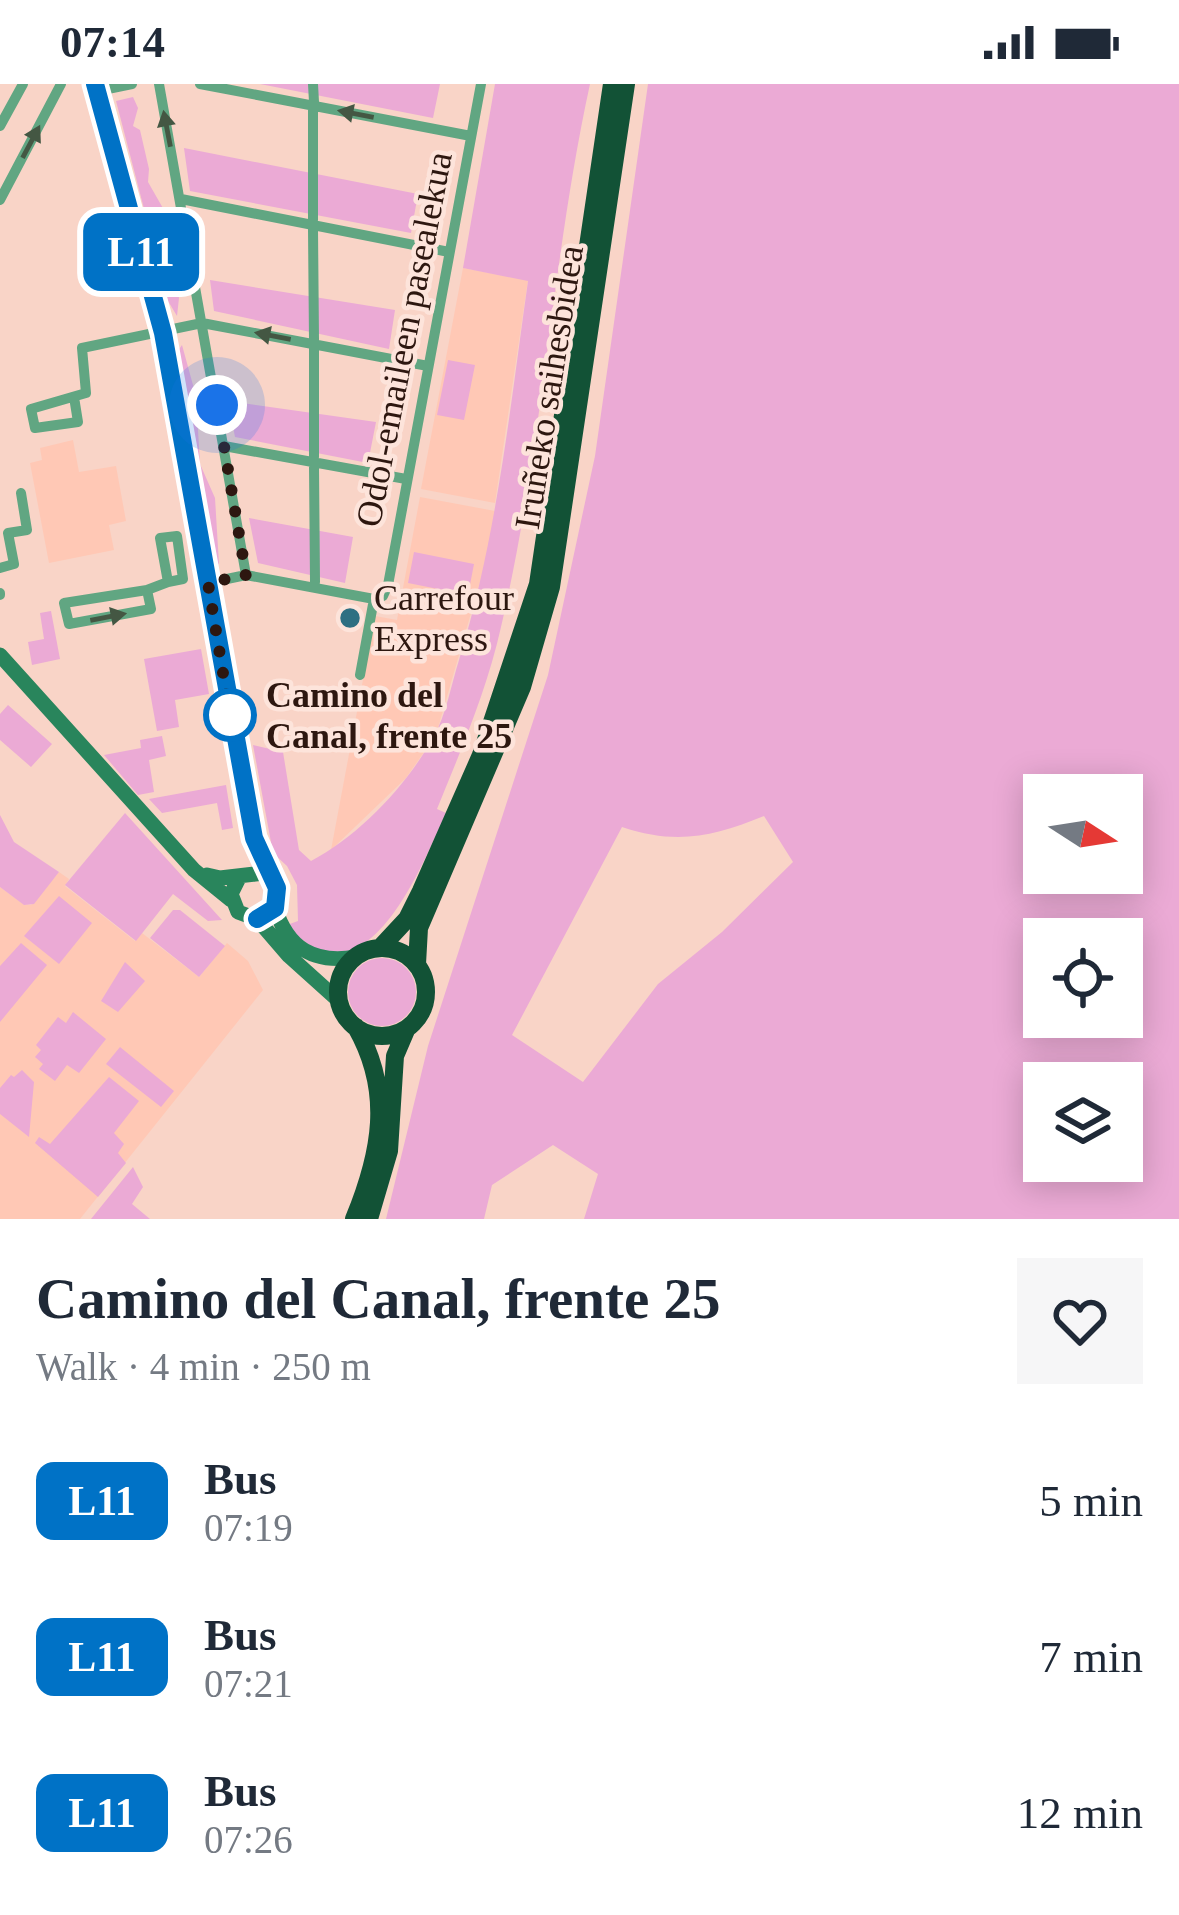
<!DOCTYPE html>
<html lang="en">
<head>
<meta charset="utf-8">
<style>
	:root { --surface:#fff; --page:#f6f6f7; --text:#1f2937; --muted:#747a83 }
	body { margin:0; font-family:Georgia,serif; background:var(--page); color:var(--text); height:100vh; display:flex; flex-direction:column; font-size:45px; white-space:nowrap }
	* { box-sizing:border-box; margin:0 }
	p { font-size:39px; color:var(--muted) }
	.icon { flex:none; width:66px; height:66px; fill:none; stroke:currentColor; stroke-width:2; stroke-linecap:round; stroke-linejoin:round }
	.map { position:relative; height:1135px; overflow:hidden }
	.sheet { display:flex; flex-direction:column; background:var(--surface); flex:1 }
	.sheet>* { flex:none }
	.badge { padding:0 24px; border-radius:18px; font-size:42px; line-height:78px }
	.needle { width:78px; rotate:102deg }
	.tools { position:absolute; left:1023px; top:690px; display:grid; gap:24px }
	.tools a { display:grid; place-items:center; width:120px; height:120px; border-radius:0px; background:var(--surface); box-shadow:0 6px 30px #0003; font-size:60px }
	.you { position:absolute; width:60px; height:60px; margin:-30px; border:9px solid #fff; border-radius:50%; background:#1a73e8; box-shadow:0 0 0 18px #1a73e833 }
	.map>.badge { position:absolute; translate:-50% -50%; box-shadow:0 0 0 6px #fff }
	.round { display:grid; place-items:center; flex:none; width:126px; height:126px; border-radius:0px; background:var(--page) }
	.head { display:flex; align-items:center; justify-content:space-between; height:204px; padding:0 36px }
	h1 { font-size:57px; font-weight:600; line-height:90px }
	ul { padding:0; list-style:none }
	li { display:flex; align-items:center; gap:36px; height:156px; padding:0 36px }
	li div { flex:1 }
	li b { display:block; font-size:45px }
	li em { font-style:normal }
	li .badge { min-width:132px; font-weight:700; text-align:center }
	.status { display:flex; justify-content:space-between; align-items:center; height:84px; padding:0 60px; background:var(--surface); direction:ltr }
	.status svg { height:33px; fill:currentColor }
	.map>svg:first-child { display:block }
	.built { fill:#ffc8b5 }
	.green { fill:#ebaad5; fill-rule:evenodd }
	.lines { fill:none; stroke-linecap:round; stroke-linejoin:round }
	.street { stroke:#61a682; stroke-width:10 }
	.secondary { stroke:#29855c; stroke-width:15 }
	.highway { stroke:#125236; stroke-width:18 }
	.oneway { fill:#445743 }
	.line-casing { stroke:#fff; stroke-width:27 }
	.line { stroke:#0072c6; stroke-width:18 }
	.walk { stroke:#2d1710; stroke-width:12; stroke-dasharray:0 21.6 }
	.poi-dot { fill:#2e6f82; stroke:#fde4db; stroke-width:4.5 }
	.stop-dot { fill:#fff; stroke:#0072c6; stroke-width:6 }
	.labels { text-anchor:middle; stroke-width:9; stroke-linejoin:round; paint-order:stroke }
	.street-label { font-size:36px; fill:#2d1710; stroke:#fde4db }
	.poi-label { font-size:36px; fill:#2d1710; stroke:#fde4db; text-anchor:start }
	.stop-label { font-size:36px; font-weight:bold; fill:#2d1710; stroke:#fde4db; text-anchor:start }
</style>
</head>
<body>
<div class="status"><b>07:14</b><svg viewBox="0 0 49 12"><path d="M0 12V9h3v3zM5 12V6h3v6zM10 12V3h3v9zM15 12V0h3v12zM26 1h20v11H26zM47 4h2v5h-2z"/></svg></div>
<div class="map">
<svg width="1179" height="1135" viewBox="0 0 1179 1135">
	<rect width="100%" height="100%" fill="#f9d4c7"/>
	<path class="built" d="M463 184 528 196 495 419 421 405Z
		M73 356 79 388 116 382 126 437 109 441 114 466 49 479 30 379 42 376 40 364Z
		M420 413 495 427 486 477 436 651 406 694 331 766 375 532 397 536Z
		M59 788 69 795 65 802 135 857 142 849 199 893 227 859 248 877 263 906 80 1135H0V803L23 820 31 821Z"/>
	<path class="green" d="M260 0H440L433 34Z
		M495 0H590C551 179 543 364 501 543 487 606 461 666 437 725L446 729C420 786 364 929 287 841L298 837 297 801 287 782 273 769 253 661 283 668 299 766 311 777C360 751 406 702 433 654 446 632 451 601 459 576 497 453 510 324 528 197L463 184Z
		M648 0H1179V1135H584L598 1090 553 1061 492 1101 484 1135H386L428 962 548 591 595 372ZM1044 711H1122V789H1044ZM764 732 793 778 722 848 658 900 583 998 512 951 622 743C676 761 713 753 764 732ZM1044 855H1122V933H1044ZM1122 999V1077H1044V999Z
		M133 13 138 24 133 42 140 46 149 85 148 98 164 126 162 169 172 176 179 214 177 232 168 217 116 17Z
		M184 64 418 110 411 149 190 107Z
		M210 196 395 226 389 265 214 227Z
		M182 261 196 312 200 380 215 414 219 480 212 477 175 271Z
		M448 276 475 281 464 336 437 331Z
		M228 317 376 338 368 379 235 353Z
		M249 434 353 453 345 499 258 479Z
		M414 468 474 480 468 511 408 499Z
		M51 527 60 575 32 581 28 558 44 555 40 529Z
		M201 565 209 610 175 616 179 643 157 647 144 575Z
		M8 621 52 660 31 683 0 656V630Z
		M162 652 166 672 149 676 154 708 138 711 104 671 141 664 140 656Z
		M226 701 233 744 222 746 217 719 162 729 149 715Z
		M125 729 222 836 208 837 173 810 136 857 65 801Z
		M0 731 14 758 59 788 34 820 24 821 0 803Z
		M59 812 92 839 59 880 24 852Z
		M173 826H180L225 862 199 893 150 854Z
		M21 859 47 881 0 938V882Z
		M348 908a34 34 0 1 1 68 0a34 34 0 1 1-68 0Z
		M125 878 145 897 118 928 101 917Z
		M73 928 106 955 79 989 67 981 55 997 39 985 43 980 35 973 41 966 36 961 58 933 66 939Z
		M120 963 174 1007 161 1023 106 980Z
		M22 986 34 998 29 1053 0 1030V1004L11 991 14 993Z
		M109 993 139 1017 114 1049 124 1060 118 1069 126 1079 98 1113 35 1059 39 1053 50 1060Z
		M133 1083 143 1103 132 1120 150 1135H91Z"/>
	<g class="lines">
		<path class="street" d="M159 0 246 491
			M200 0 471 52
			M313 0 314 18
			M98 7 132 0
			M0 42 23 0
			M181 115 449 168
			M0 116 61 0
			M313 136V25
			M313 145 314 256
			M74 313 78 338 35 344 31 325 86 309 82 264 202 239 428 282
			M224 362 406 395
			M314 373V264
			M314 382 315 498
			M177 452 183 495 168 498 160 454Z
			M0 484 14 480 8 449 27 446 21 409
			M208 499 246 491 374 515 383 512 388 501 481 0
			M147 506 151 525 69 540 64 519 147 506 168 498
			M0 509V511
			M360 591 374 515"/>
		<path class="secondary" d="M96 0 163 249 254 754 274 798
			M0 571 194 786 231 816
			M207 791 220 794 264 789 274 798 278 811 270 830 257 835 238 828 231 810 240 792
			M275 824C288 865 314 880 356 873
			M257 835 289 872 339 917"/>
		<path class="highway" d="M380 864 407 835 421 807 481 671 538 500 612 0
			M338 908a44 44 0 1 1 88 0a44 44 0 1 1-88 0Z
			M417 880 419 844 522 603 551 503 626 0
			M354 1135C381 1069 393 1008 356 943
			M369 1135 389 1067 395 972 407 944"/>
	</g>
	<defs><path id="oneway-solid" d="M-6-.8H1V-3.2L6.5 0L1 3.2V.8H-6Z" transform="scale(3)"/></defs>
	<g class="oneway">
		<use href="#oneway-solid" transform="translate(356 30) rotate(-169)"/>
		<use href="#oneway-solid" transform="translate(167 45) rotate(-101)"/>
		<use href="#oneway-solid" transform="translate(31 58) rotate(-62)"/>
		<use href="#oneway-solid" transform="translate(273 252) rotate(-169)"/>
		<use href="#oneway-solid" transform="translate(108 533) rotate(-11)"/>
	</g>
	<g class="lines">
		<defs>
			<path id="line" d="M95 0 163 249 254 754 277 804 275 824 257 835"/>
		</defs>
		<use href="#line" class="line-casing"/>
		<use href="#line" class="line"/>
		<path class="walk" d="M217 321 246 491 208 499 230 631"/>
	</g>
	<circle class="poi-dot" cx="350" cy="534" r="12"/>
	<circle class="stop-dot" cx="230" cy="631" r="24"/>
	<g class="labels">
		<g class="street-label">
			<text transform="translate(403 255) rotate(-79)" y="13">Odol-emaileen pasealekua</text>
			<text transform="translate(548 303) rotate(-81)" y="13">Iruñeko saihesbidea</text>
		</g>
		<g class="poi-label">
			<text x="374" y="526">Carrefour<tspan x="374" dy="41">Express</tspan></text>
		</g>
		<g class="stop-label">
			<text x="266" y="623">Camino del<tspan x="266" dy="41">Canal, frente 25</tspan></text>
		</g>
	</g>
</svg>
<div class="tools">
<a><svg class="needle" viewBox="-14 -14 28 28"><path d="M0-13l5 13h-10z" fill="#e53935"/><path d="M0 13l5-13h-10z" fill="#747a83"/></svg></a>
<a><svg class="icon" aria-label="locate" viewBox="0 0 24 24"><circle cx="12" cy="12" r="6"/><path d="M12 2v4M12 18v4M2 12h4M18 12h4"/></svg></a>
<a><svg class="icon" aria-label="layers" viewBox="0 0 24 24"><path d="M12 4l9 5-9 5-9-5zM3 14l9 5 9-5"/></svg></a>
</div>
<div class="you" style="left:217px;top:321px"></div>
<b class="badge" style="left:141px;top:168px;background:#0072c6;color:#fff">L11</b>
</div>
<section class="sheet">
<div class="head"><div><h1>Camino del Canal, frente 25</h1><p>Walk · 4 min · 250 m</p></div><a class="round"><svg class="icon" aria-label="heart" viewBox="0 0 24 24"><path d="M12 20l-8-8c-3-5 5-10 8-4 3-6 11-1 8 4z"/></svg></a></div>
<ul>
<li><span class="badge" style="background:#0072c6;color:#fff">L11</span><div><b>Bus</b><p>07:19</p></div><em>5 min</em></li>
<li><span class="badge" style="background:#0072c6;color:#fff">L11</span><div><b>Bus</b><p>07:21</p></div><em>7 min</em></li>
<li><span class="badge" style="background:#0072c6;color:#fff">L11</span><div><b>Bus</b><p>07:26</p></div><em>12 min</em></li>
</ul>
</section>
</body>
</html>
